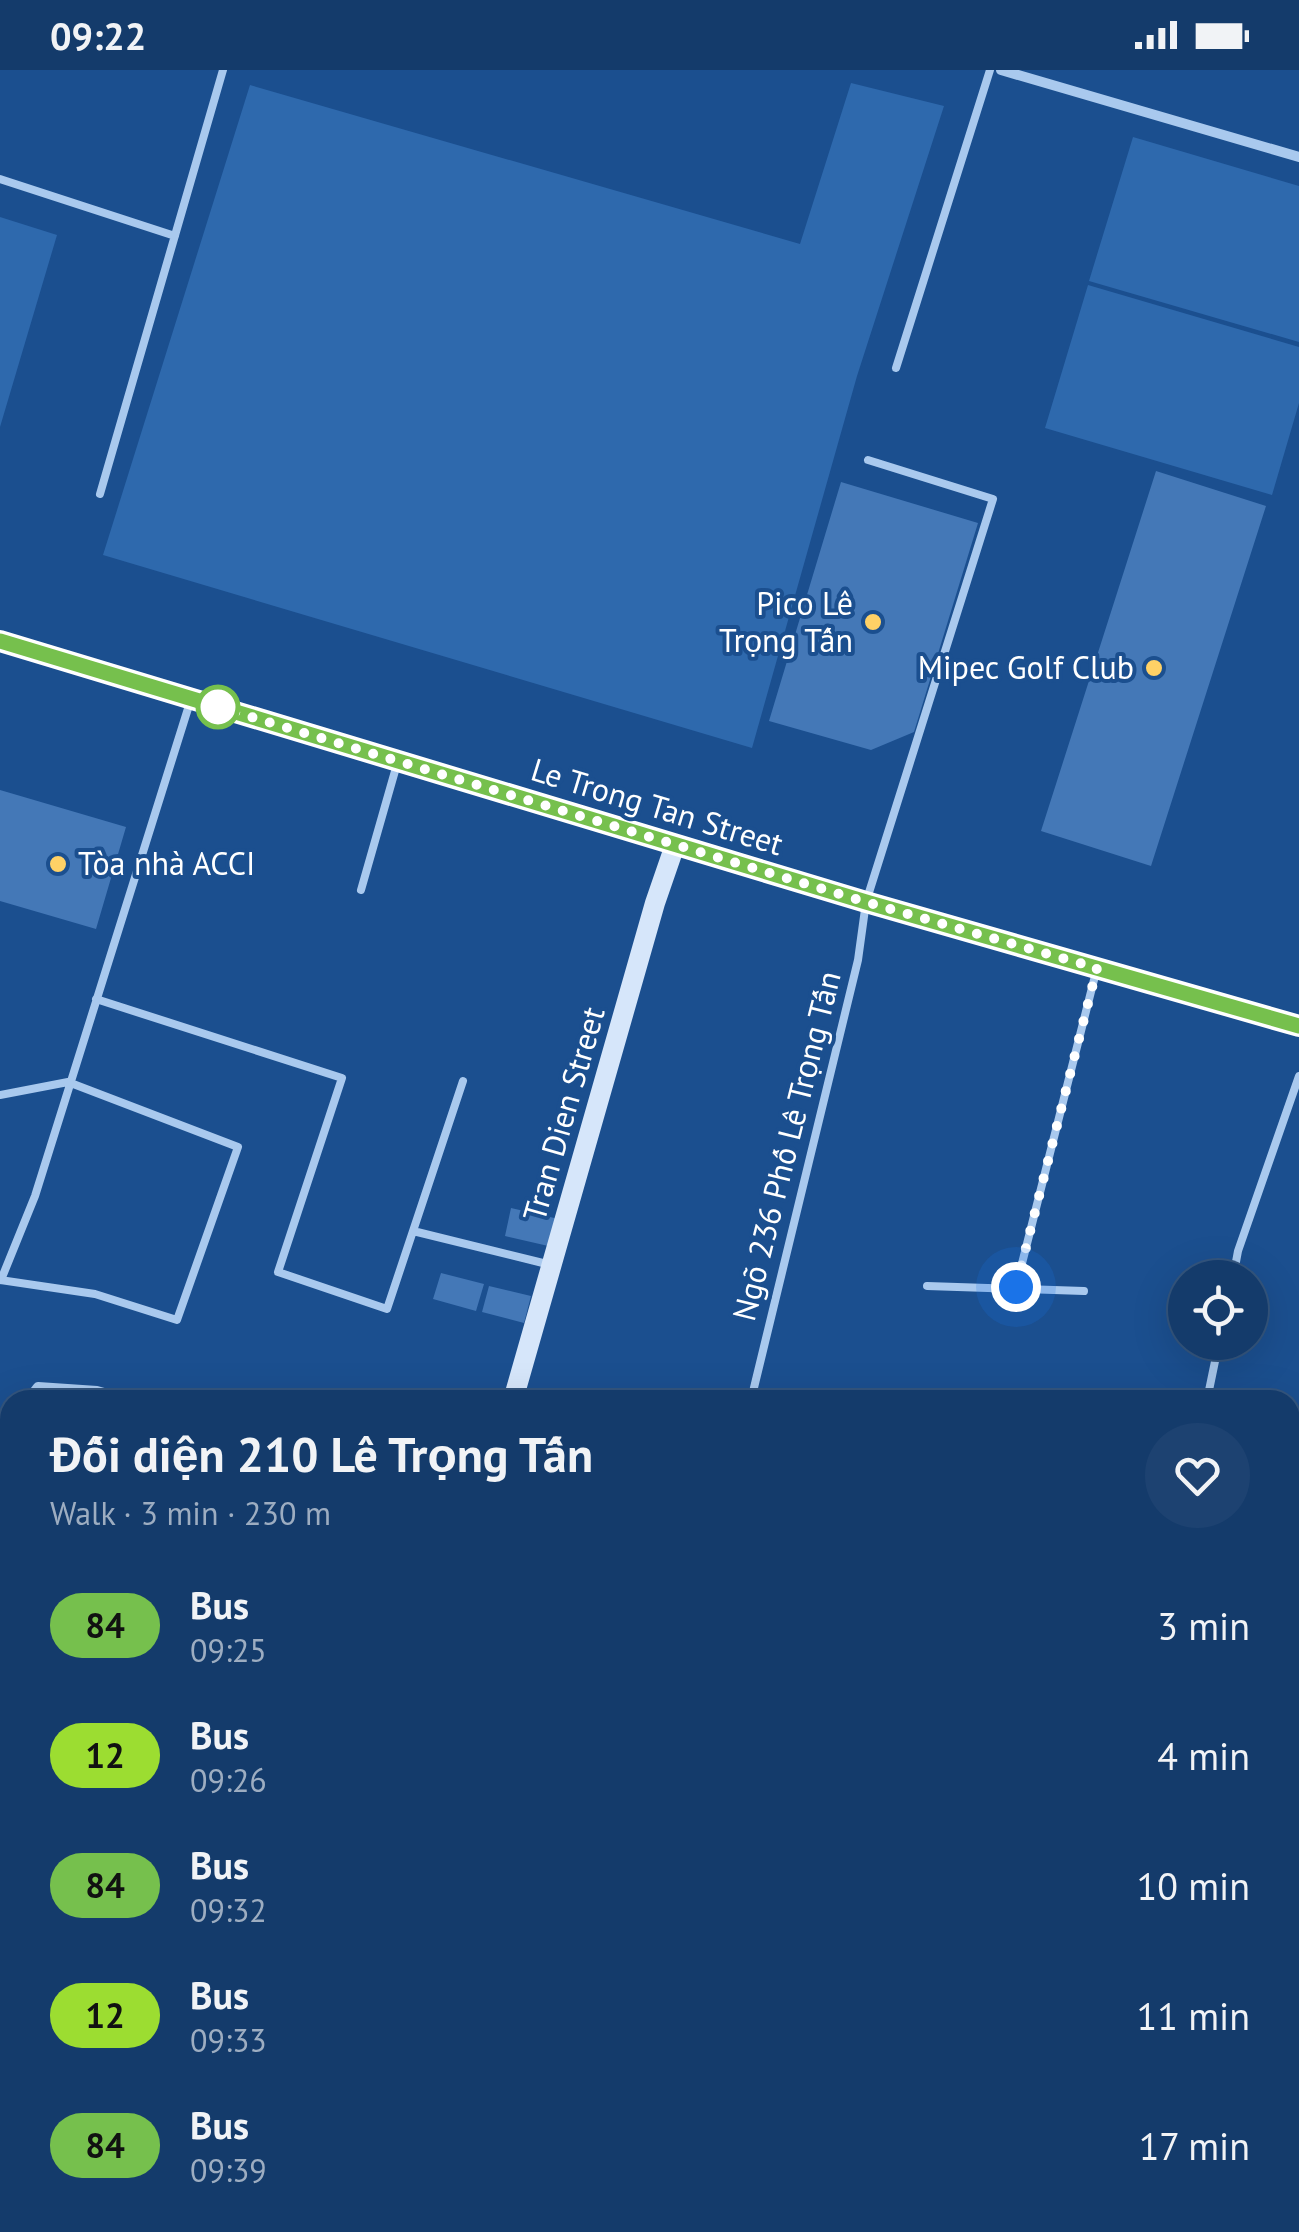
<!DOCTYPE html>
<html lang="en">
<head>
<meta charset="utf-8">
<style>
	:root { --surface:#143b6b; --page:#1d4271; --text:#f1f3f6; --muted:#9dadc1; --line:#33557e }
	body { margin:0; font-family:"PT Sans",sans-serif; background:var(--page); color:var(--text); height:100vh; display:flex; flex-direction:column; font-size:38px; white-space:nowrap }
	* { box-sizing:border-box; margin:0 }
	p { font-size:32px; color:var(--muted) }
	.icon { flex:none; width:55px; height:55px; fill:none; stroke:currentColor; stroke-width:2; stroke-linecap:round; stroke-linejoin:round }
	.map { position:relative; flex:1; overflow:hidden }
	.side { position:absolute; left:0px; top:1320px; width:1300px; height:842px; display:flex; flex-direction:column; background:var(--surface); border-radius:30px 30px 0 0; box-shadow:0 10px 40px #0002,0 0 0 2px var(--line) }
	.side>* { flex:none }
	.badge { padding:0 20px; border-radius:32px; font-size:35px; line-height:65px }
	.controls { position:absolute; left:1168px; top:1190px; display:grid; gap:20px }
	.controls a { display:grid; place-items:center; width:100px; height:100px; border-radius:50%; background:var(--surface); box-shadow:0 10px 40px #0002,0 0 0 2px var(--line); font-size:50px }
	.you { position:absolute; width:50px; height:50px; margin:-25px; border:8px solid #fff; border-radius:50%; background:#1a73e8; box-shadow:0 0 0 15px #1a73e833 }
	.map>.badge { position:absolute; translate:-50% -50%; box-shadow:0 0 0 5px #fff }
	.round { display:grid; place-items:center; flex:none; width:105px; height:105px; border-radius:52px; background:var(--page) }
	.head { display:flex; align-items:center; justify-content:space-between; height:170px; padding:0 50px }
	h1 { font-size:48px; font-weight:800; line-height:75px }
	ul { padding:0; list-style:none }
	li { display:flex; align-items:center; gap:30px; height:130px; padding:0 50px }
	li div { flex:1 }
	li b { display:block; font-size:38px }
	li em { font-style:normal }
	li .badge { min-width:110px; font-weight:700; text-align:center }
	.status { display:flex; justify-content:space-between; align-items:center; height:70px; padding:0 50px; background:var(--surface); direction:ltr }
	.status svg { height:28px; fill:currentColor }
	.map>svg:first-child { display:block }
	.green { fill:#2e69ad }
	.water { fill:#3c6290; stroke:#9cc4f0; stroke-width:2.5 }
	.building { fill:#4478b7 }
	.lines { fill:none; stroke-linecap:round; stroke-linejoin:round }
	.lane { stroke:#a9c9ee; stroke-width:8 }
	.street { stroke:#a9c9ee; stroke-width:10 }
	.secondary { stroke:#d6e6fa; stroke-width:20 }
	.line-casing { stroke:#fff; stroke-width:22 }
	.line { stroke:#76c04d; stroke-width:15 }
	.walk { stroke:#fff; stroke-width:10; stroke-dasharray:0 18 }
	.poi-dot { fill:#ffd166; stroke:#1b4f8f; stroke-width:4 }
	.stop-dot { fill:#fff; stroke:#76c04d; stroke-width:5 }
	.labels { text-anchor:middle; stroke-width:8; stroke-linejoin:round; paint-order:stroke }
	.poi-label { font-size:32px; fill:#fff; stroke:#1b4f8f; text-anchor:end }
	.street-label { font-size:32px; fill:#fff; stroke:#1b4f8f }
</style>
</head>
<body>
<div class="status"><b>09:22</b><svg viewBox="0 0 49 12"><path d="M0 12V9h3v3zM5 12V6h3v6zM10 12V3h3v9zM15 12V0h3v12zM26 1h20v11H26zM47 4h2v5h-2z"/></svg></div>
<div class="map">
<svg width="1299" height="2162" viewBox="0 0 1299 2162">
	<rect width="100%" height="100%" fill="#1b4f8f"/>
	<path class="green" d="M851 13 944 36 857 306 752 678 103 485 250 15 800 174Z
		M1133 67 1299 116V272L1089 211Z
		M0 147 57 165 0 357Z
		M1088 215 1299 277V333L1272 425 1045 358Z"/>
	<path class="water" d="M0 1725 10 1742V2152L178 2153 173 2159 0 2162Z"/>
	<path class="building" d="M1156 401 1266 436 1151 796 1041 761Z
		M841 412 978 453 914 662 871 680 769 651Z
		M0 720 126 757 96 859 0 831Z
		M511 1138 563 1150 557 1178 505 1166Z
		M441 1203 484 1214 476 1241 433 1229Z
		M489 1216 531 1226 524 1253 482 1242Z
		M381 2152H465L469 2162H385Z
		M539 2152H675L678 2162H516Z
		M1049 2152H1092L1090 2162H1048Z"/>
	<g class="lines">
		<path class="lane" d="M0 109 175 166
			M896 298 990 0
			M100 424 223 0
			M361 820 397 694
			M96 929 342 1008 278 1202 387 1239 463 1011
			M0 1025 68 1012 238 1077 177 1250 95 1224 0 1210
			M413 1161 551 1195
			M1233 1208 1238 1181 1299 1006
			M1 1210 35 1126 191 629
			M927 1216 1084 1221
			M1016 1217 1096 902
			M668 1323 767 1330
			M751 1330 858 890 866 832 993 429 868 390
			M1000 1330H1078
			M1207 1330 1219 1272
			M206 2162 224 2152
			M1255 2162 1257 2152"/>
		<path class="street" d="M1001 0 1299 87
			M28 1330 38 1317 97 1321 129 1330
			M0 1363 10 1351
			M0 1493 10 1513
			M0 1668 10 1686
			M1290 1673 1299 1680
			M1290 2016 1299 1979
			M803 2162 806 2152"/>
		<path class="secondary" d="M0 571 866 832 1299 956
			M513 1330 655 833 675 775
			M300 2152 304 2162"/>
	</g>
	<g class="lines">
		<defs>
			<path id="line" d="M0 571 866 832 1299 956"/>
		</defs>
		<use href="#line" class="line-casing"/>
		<use href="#line" class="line"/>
		<path class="walk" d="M218 637 866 832 1097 898 1016 1217"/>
	</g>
	<g class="poi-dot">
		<circle cx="873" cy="552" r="10"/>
		<circle cx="1154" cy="598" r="10"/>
		<circle cx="58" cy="794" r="10"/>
	</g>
	<circle class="stop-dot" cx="218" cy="637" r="20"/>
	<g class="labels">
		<g class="poi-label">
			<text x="853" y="545">Pico Lê<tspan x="853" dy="37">Trọng Tấn</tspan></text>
			<text x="1134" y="609">Mipec Golf Club</text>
			<text x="78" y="805" text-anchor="start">Tòa nhà ACCI</text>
		</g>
		<g class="street-label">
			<text transform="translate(657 737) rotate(17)" y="11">Le Trong Tan Street</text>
			<text transform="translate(564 1044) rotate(-74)" y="11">Tran Dien Street</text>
			<text transform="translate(787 1076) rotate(-76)" y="11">Ngõ 236 Phố Lê Trọng Tấn</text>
		</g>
	</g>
</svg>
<div class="controls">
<a><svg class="icon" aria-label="locate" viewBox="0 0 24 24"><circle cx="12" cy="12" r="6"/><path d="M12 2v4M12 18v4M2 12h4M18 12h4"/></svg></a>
</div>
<div class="you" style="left:1016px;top:1217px"></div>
<section class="side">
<div class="head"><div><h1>Đối diện 210 Lê Trọng Tấn</h1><p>Walk · 3 min · 230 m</p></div><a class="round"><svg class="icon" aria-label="heart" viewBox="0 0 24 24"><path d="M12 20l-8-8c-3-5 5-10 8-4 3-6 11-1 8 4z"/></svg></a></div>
<ul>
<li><span class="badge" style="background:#76c04d;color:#111">84</span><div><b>Bus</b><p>09:25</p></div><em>3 min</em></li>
<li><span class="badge" style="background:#9cdd31;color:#111">12</span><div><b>Bus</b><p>09:26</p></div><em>4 min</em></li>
<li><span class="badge" style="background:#76c04d;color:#111">84</span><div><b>Bus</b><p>09:32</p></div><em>10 min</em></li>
<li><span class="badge" style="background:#9cdd31;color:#111">12</span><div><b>Bus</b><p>09:33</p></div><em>11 min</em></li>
<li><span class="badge" style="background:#76c04d;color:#111">84</span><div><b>Bus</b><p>09:39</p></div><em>17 min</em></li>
</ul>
</section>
</div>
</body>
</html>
